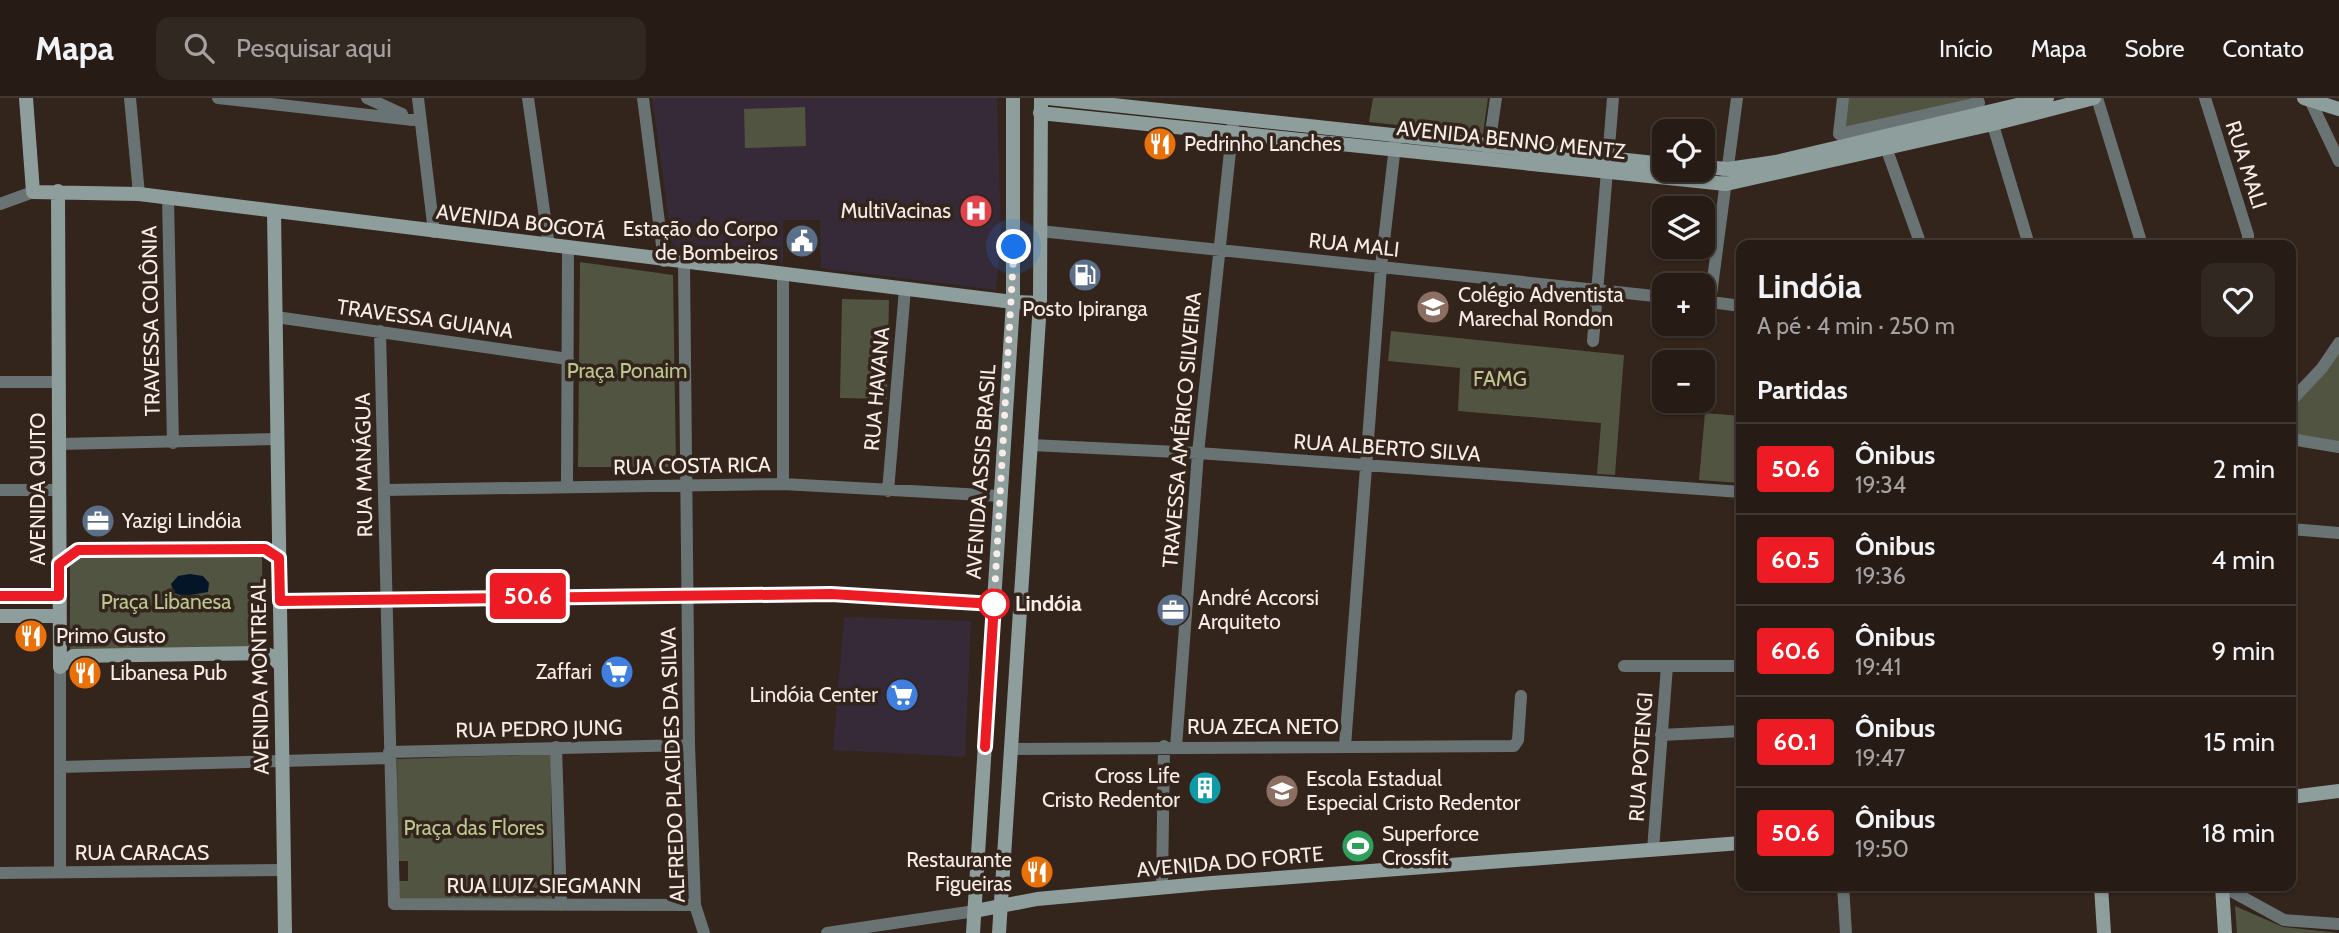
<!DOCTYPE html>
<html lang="pt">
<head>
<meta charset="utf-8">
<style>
	:root { --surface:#261b15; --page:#322822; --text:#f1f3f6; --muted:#a4a1a0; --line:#423934 }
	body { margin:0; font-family:Cabin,sans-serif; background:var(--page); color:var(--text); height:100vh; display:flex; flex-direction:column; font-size:26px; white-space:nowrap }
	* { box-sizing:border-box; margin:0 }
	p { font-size:23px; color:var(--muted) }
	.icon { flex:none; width:38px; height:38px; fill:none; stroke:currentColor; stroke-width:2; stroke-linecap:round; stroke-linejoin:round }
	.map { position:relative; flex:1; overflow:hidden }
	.details { position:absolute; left:1736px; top:142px; width:560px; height:651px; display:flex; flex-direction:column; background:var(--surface); border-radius:14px; box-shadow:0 2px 5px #0004,0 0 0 2px var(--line) }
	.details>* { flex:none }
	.badge { padding:0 14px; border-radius:5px; font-size:24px; line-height:46px }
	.fabs { position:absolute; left:1652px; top:21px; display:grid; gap:14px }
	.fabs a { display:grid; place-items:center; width:63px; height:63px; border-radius:14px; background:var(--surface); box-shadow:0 2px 5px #0004,0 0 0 2px var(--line); font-size:35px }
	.you { position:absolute; width:35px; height:35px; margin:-18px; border:5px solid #fff; border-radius:50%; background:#1a73e8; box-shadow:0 0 0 10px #1a73e833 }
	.map>.badge { position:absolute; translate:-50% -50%; box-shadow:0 0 0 4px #fff }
	h2 { padding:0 21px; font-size:26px; line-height:63px }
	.round { display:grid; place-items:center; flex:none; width:74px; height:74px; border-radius:14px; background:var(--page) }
	.head { display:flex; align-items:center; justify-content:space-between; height:119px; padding:0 21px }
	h1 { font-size:33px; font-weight:700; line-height:52px }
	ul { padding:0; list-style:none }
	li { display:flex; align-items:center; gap:21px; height:91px; padding:0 21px; border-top:2px solid var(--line) }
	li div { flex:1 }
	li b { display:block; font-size:26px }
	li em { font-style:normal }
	li .badge { min-width:77px; font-weight:700; text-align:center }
	header { display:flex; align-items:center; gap:42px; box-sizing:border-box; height:98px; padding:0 35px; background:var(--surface); border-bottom:2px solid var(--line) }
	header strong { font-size:33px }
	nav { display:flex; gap:38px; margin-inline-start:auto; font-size:24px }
	.search { width:490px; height:63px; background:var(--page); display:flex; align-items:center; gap:18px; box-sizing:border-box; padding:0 24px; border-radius:14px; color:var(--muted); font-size:26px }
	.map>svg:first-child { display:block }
	.commercial { fill:#372a38 }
	.green { fill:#505441 }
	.water { fill:#031628 }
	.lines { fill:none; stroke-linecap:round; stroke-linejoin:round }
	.street { stroke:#697373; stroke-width:12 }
	.secondary { stroke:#8e9e9d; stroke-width:14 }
	.line-casing { stroke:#fff; stroke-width:16 }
	.line { stroke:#ed1c24; stroke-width:10 }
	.walk { stroke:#f7ece7; stroke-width:7; stroke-dasharray:0 12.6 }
	.stop-dot { fill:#fff; stroke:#ed1c24; stroke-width:3.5 }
	.labels { text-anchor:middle; stroke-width:7; stroke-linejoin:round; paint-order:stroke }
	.street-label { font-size:21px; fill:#f7ece7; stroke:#33241c }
	.poi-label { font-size:21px; fill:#f7ece7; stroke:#33241c; text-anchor:start }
	.park-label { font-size:21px; fill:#bbc790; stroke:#33241c }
	.stop-label { font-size:21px; font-weight:bold; fill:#f7ece7; stroke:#33241c; text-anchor:start }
</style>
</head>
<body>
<header>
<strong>Mapa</strong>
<div class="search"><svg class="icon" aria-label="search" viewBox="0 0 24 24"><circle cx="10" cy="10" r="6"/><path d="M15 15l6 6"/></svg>Pesquisar aqui</div>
<nav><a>Início</a><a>Mapa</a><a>Sobre</a><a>Contato</a></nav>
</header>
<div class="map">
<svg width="2339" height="835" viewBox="0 0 2339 835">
	<rect width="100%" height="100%" fill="#33241c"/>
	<path class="commercial" d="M652 0H997L1001 134 996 192 821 170 820 122H783V165L673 151Z
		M844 519 971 523 965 659 833 652Z"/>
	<path class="green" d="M1373 0H1488L1483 36 1369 24Z
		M1843 0H1977L1839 36Z
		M805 9 806 48 745 50 744 11Z
		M580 164 673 177 676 369H578Z
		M842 201 889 202 887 301 840 300Z
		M1391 233 1624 257 1615 377 1597 376 1601 325 1458 313 1460 270 1388 263Z
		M2339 250V347L2291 339V308Z
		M1705 315 1741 318V385L1699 382Z
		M262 455 263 551 70 553V468L85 456Z
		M551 656 552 801 399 804V783H408V763H398L397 661Z
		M2235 808 2283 829 2339 835H2237Z"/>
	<path class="water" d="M190 476 203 478 209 485 208 494 184 498 174 495 171 486 178 478Z"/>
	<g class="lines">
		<path class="street" d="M130 0 139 96
			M218 0 413 22
			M367 0 402 16
			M418 0 434 134
			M528 0 549 148
			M643 0 664 163
			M1843 0 1839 36 1979 5 1977 0
			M2097 0 2142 147
			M2205 0 2248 137V147
			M2310 2 2339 63
			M1990 17 2029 147
			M1884 44 1921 147
			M1488 55 1496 0
			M168 100 173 345
			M0 106 33 94
			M1040 133 1664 199
			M684 165 689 647 695 807 704 835
			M783 177V386
			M1703 203 1741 208
			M1710 204 1737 0
			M276 219 568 261
			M380 233 394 806 695 807
			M1593 243 1613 0
			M0 284H58
			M2291 303 2322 270 2339 245
			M2291 341 2339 349
			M59 346 278 341
			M1031 347 1198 355 1741 394
			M567 388 568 151
			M0 392H59
			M384 392 783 386 1001 398
			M888 393 905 191
			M2291 431 2339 435
			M280 503 831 496 994 506
			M1624 568H1741
			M60 569V774
			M1661 637 1741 633
			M1345 648 1381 169 1396 39
			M556 649 561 807
			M1176 649 1198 355 1233 25
			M1010 651 1514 648 1518 642 1521 598
			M389 654 689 647
			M60 669 389 660
			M1653 752 1667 568
			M0 775 284 772
			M1843 788 1846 835
			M2222 788 2284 822 2339 826
			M1162 790 1164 648
			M827 835 975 813"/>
		<path class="secondary" d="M26 0 33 94 139 96 1013 204 1040 205
			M1048 0 1664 66
			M2304 0 2339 11
			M1040 15 1726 86 1993 26 2094 0
			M1703 69 1728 71 1776 64 2047 0
			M58 93 60 569
			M274 113 285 835
			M59 466 78 452 265 451 279 460
			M0 498H59
			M0 518H59
			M60 569 73 558 264 555 272 558 281 568
			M2291 699 2339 693
			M2101 788 2104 835
			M2222 788 2225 835
			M975 813 1037 801 1212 785 1741 745
			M973 835 1013 204V0
			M999 835 1040 205 1041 0"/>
	</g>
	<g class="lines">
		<defs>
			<path id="line" d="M0 498H59V466L78 452 265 451 279 460 280 503 831 496 994 506 985 649"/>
		</defs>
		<use href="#line" class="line-casing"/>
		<use href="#line" class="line"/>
		<path class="walk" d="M994 506 1014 149"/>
	</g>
	<defs>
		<symbol id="restaurant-disc" viewBox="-11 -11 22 22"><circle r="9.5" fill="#e8710a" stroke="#33241c"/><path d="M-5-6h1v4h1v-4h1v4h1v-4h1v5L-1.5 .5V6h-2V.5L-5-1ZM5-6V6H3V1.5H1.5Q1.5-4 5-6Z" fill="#fff"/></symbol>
		<symbol id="hospital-disc" viewBox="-11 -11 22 22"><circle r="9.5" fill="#e0444e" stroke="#33241c"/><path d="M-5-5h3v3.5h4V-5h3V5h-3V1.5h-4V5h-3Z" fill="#fff"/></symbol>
		<symbol id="civic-disc" viewBox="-11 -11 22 22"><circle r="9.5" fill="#5c6f8a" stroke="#33241c"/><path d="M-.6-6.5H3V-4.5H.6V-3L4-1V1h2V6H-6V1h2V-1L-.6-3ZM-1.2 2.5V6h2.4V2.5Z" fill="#fff"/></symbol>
		<symbol id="fuel-disc" viewBox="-11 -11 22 22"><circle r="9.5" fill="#5c6f8a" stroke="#33241c"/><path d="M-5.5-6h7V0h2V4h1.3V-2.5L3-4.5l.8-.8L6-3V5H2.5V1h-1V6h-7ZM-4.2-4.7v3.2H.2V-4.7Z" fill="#fff"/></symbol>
		<symbol id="school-disc" viewBox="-11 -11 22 22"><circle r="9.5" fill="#8d6e63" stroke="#33241c"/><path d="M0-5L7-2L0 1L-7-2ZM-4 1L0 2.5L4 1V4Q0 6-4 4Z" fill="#fff"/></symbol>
		<symbol id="office-disc" viewBox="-11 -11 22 22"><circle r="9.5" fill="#5c6f8a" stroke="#33241c"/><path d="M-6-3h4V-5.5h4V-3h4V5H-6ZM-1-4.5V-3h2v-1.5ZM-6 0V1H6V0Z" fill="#fff"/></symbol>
		<symbol id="supermarket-disc" viewBox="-11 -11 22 22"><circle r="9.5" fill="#3f7fe0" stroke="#33241c"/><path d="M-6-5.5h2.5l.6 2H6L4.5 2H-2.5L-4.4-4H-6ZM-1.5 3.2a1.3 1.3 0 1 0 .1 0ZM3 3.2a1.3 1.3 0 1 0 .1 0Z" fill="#fff"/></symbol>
		<symbol id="building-disc" viewBox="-11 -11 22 22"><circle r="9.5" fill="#0f9aa8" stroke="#33241c"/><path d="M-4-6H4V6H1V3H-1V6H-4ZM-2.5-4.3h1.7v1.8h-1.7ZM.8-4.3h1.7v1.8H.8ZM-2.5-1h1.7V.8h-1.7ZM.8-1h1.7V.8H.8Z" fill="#fff"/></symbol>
		<symbol id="stadium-disc" viewBox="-11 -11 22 22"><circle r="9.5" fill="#2e9e5b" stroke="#33241c"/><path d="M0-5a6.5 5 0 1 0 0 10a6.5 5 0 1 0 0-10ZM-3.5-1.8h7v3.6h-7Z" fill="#fff"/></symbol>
	</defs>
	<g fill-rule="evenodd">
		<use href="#restaurant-disc" x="1141" y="27" width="38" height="38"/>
		<use href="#hospital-disc" x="957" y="94" width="38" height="38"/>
		<use href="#civic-disc" x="783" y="124" width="38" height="38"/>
		<use href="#fuel-disc" x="1066" y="158" width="38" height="38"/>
		<use href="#school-disc" x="1414" y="190" width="38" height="38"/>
		<use href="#office-disc" x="79" y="404" width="38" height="38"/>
		<use href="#office-disc" x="1154" y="493" width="38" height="38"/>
		<use href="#restaurant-disc" x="12" y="519" width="38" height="38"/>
		<use href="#supermarket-disc" x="598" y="555" width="38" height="38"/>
		<use href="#restaurant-disc" x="66" y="556" width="38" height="38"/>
		<use href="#supermarket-disc" x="883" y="578" width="38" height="38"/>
		<use href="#building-disc" x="1186" y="671" width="38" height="38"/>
		<use href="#school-disc" x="1263" y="674" width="38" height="38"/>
		<use href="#stadium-disc" x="1339" y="729" width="38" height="38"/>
		<use href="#restaurant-disc" x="1018" y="755" width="38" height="38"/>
	</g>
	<circle class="stop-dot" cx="994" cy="506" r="14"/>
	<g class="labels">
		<g class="street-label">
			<text transform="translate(1511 42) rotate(6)" y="7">AVENIDA BENNO MENTZ</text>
			<text transform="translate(2246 67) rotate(72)" y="7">RUA MALI</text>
			<text transform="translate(521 124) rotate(7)" y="7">AVENIDA BOGOTÁ</text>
			<text transform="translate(1354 147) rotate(6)" y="7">RUA MALI</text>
			<text transform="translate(425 221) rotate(8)" y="7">TRAVESSA GUIANA</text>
			<text transform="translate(151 223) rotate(-91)" y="7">TRAVESSA COLÔNIA</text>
			<text transform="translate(877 291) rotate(-85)" y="7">RUA HAVANA</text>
			<text transform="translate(1182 332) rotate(-85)" y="7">TRAVESSA AMÉRICO SILVEIRA</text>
			<text transform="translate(1387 350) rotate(4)" y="7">RUA ALBERTO SILVA</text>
			<text transform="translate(364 367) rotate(-91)" y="7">RUA MANÁGUA</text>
			<text transform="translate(692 368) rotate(-1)" y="7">RUA COSTA RICA</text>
			<text transform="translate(981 374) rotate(-86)" y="7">AVENIDA ASSIS BRASIL</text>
			<text transform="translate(38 391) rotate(-90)" y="7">AVENIDA QUITO</text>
			<text transform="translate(260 579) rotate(-91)" y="7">AVENIDA MONTREAL</text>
			<text x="1263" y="636">RUA ZECA NETO</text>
			<text transform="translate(539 631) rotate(-1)" y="7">RUA PEDRO JUNG</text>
			<text transform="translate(1641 659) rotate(-86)" y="7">RUA POTENGI</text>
			<text transform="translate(673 667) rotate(-92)" y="7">ALFREDO PLACIDES DA SILVA</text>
			<text x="142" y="762">RUA CARACAS</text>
			<text transform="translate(1230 764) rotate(-5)" y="7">AVENIDA DO FORTE</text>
			<text x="544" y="795">RUA LUIZ SIEGMANN</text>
		</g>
		<g class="poi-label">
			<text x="1184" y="53">Pedrinho Lanches</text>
			<text x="951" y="120" text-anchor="end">MultiVacinas</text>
			<text x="778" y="138" text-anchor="end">Estação do Corpo<tspan x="778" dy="24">de Bombeiros</tspan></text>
			<text x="1458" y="204">Colégio Adventista<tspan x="1458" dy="24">Marechal Rondon</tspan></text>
			<text x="1085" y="218" text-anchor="middle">Posto Ipiranga</text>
			<text x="122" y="430">Yazigi Lindóia</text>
			<text x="1198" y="507">André Accorsi<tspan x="1198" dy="24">Arquiteto</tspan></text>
			<text x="56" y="545">Primo Gusto</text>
			<text x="592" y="581" text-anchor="end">Zaffari</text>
			<text x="110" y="582">Libanesa Pub</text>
			<text x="878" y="604" text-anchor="end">Lindóia Center</text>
			<text x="1180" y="685" text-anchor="end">Cross Life<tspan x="1180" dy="24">Cristo Redentor</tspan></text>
			<text x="1306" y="688">Escola Estadual<tspan x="1306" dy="24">Especial Cristo Redentor</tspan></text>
			<text x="1382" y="743">Superforce<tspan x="1382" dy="24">Crossfit</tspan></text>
			<text x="1012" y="769" text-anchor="end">Restaurante<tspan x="1012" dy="24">Figueiras</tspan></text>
		</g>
		<g class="park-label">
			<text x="627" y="280">Praça Ponaim</text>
			<text x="1500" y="288">FAMG</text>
			<text x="166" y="511">Praça Libanesa</text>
			<text x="474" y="737">Praça das Flores</text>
		</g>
		<g class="stop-label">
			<text x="1015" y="513">Lindóia</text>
		</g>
	</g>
</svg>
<div class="fabs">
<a><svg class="icon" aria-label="locate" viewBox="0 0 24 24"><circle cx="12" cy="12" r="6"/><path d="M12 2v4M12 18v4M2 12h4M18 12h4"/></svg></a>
<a><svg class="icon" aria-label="layers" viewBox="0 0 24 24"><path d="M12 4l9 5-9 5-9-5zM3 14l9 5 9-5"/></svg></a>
<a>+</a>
<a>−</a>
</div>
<div class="you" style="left:1014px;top:149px"></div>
<b class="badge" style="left:528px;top:498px;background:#ed1c24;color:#fff">50.6</b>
<section class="details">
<div class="head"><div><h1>Lindóia</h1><p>A pé · 4 min · 250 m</p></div><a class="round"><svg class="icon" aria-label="heart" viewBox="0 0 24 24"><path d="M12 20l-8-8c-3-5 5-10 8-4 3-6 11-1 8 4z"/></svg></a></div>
<h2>Partidas</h2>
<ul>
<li><span class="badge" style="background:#ed1c24;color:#fff">50.6</span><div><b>Ônibus</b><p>19:34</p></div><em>2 min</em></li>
<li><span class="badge" style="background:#ed1c24;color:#fff">60.5</span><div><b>Ônibus</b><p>19:36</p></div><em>4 min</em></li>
<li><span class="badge" style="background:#ed1c24;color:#fff">60.6</span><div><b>Ônibus</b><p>19:41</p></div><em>9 min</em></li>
<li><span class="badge" style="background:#ed1c24;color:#fff">60.1</span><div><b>Ônibus</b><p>19:47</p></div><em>15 min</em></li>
<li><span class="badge" style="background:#ed1c24;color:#fff">50.6</span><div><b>Ônibus</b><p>19:50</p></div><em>18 min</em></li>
</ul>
</section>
</div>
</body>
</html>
